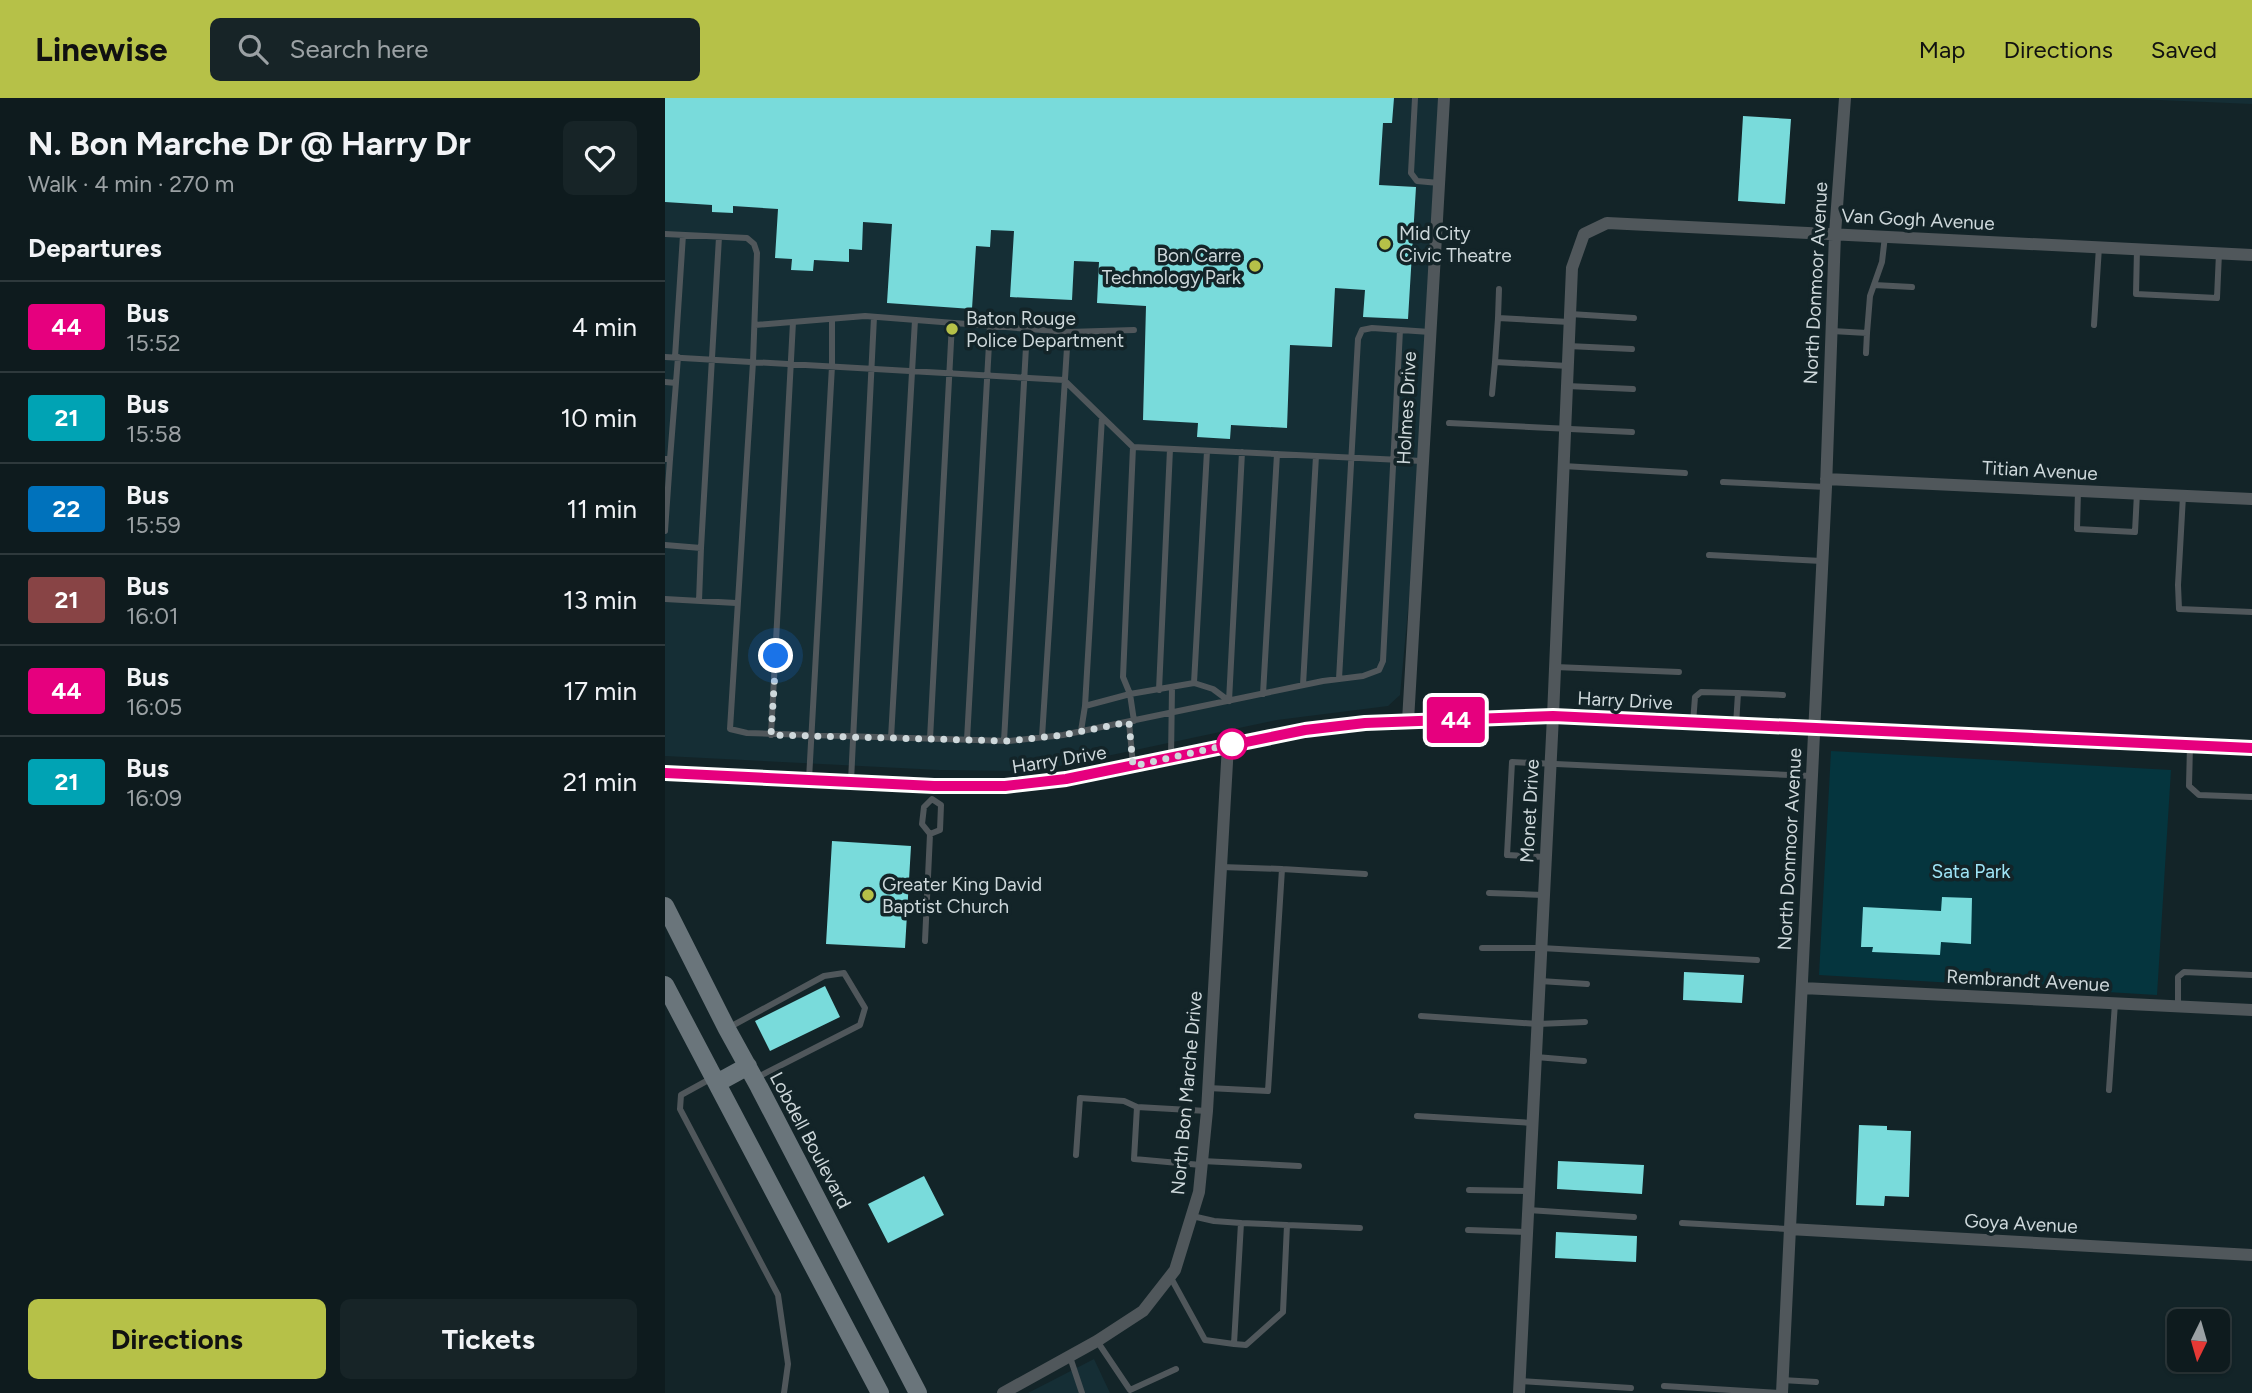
<!DOCTYPE html>
<html lang="en">
<head>
<meta charset="utf-8">
<style>
	:root { --surface:#0e1b1e; --page:#172427; --text:#f1f3f6; --muted:#9ba1a4; --line:#2e393c; --accent:#b6c148 }
	body { margin:0; font-family:Figtree,sans-serif; background:var(--page); color:var(--text); height:100vh; display:flex; flex-direction:column; font-size:26px; white-space:nowrap }
	* { box-sizing:border-box; margin:0 }
	p { font-size:23px; color:var(--muted) }
	.icon { flex:none; width:38px; height:38px; fill:none; stroke:currentColor; stroke-width:2; stroke-linecap:round; stroke-linejoin:round }
	.map { position:relative; flex:1; overflow:hidden }
	.details { display:flex; flex-direction:column; background:var(--surface); width:665px }
	.details>* { flex:none }
	.badge { padding:0 14px; border-radius:5px; font-size:24px; line-height:46px }
	.needle { width:46px; rotate:185deg }
	.tools { position:absolute; left:1502px; top:1211px; display:grid; gap:14px }
	.tools a { display:grid; place-items:center; width:63px; height:63px; border-radius:10px; background:var(--surface); box-shadow:0 2px 5px #0004,0 0 0 2px var(--line); font-size:35px }
	.you { position:absolute; width:35px; height:35px; margin:-18px; border:5px solid #fff; border-radius:50%; background:#1a73e8; box-shadow:0 0 0 10px #1a73e833 }
	.map>.badge { position:absolute; translate:-50% -50%; box-shadow:0 0 0 4px #fff }
	h2 { padding:0 28px; font-size:26px; line-height:63px }
	.round { display:grid; place-items:center; flex:none; width:74px; height:74px; border-radius:10px; background:var(--page) }
	.headline { display:flex; align-items:center; justify-content:space-between; height:119px; padding:0 28px }
	h1 { font-size:33px; font-weight:700; line-height:52px }
	.button { display:flex; gap:14px; margin-top:auto; padding:14px 28px }
	.button a { flex:1; height:80px; border-radius:10px; background:var(--accent); color:#111; font-size:28px; font-weight:700; line-height:80px; text-align:center }
	.button a+a { background:var(--page); color:var(--text) }
	ul { padding:0; list-style:none }
	li { display:flex; align-items:center; gap:21px; height:91px; padding:0 28px; border-top:2px solid var(--line) }
	li div { flex:1 }
	li b { display:block; font-size:26px }
	li em { font-style:normal }
	li .badge { min-width:77px; font-weight:700; text-align:center }
	header { display:flex; align-items:center; gap:42px; box-sizing:border-box; height:98px; padding:0 35px; background:var(--accent); color:#111 }
	header strong { font-size:33px }
	nav { display:flex; gap:38px; margin-inline-start:auto; font-size:24px }
	.search { width:490px; height:63px; background:var(--page); display:flex; align-items:center; gap:18px; box-sizing:border-box; padding:0 24px; border-radius:10px; color:var(--muted); font-size:26px }
	main { display:flex; flex:1; min-height:0 }
	.map>svg:first-child { display:block }
	.built { fill:#152e35 }
	.green { fill:#05353e }
	.building { fill:#79dbdb }
	.lines { fill:none; stroke-linecap:round; stroke-linejoin:round }
	.service { stroke:#50575b; stroke-width:6 }
	.minor { stroke:#50575b; stroke-width:12 }
	.secondary { stroke:#6a757b; stroke-width:18 }
	.line-casing { stroke:#fff; stroke-width:16 }
	.line { stroke:#e6007e; stroke-width:10 }
	.walk { stroke:#ced8db; stroke-width:7; stroke-dasharray:0 12.6 }
	.poi-dot { fill:#b6c148; stroke:#132428; stroke-width:2.5 }
	.stop-dot { fill:#fff; stroke:#e6007e; stroke-width:3.5 }
	.labels { text-anchor:middle; stroke-width:7; stroke-linejoin:round; paint-order:stroke }
	.street-label { font-size:19px; fill:#ced8db; stroke:#132428 }
	.poi-label { font-size:19px; fill:#ced8db; stroke:#132428; text-anchor:start }
	.park-label { font-size:19px; fill:#9fe5f7; stroke:#132428 }
</style>
</head>
<body>
<header>
<strong>Linewise</strong>
<div class="search"><svg class="icon" aria-label="search" viewBox="0 0 24 24"><circle cx="10" cy="10" r="6"/><path d="M15 15l6 6"/></svg>Search here</div>
<nav><a>Map</a><a>Directions</a><a>Saved</a></nav>
</header>
<main>
<section class="details">
<div class="headline"><div><h1>N. Bon Marche Dr @ Harry Dr</h1><p>Walk · 4 min · 270 m</p></div><a class="round"><svg class="icon" aria-label="heart" viewBox="0 0 24 24"><path d="M12 20l-8-8c-3-5 5-10 8-4 3-6 11-1 8 4z"/></svg></a></div>
<h2>Departures</h2>
<ul>
<li><span class="badge" style="background:#e6007e;color:#fff">44</span><div><b>Bus</b><p>15:52</p></div><em>4 min</em></li>
<li><span class="badge" style="background:#00a3b4;color:#fff">21</span><div><b>Bus</b><p>15:58</p></div><em>10 min</em></li>
<li><span class="badge" style="background:#0072bc;color:#fff">22</span><div><b>Bus</b><p>15:59</p></div><em>11 min</em></li>
<li><span class="badge" style="background:#884445;color:#fff">21</span><div><b>Bus</b><p>16:01</p></div><em>13 min</em></li>
<li><span class="badge" style="background:#e6007e;color:#fff">44</span><div><b>Bus</b><p>16:05</p></div><em>17 min</em></li>
<li><span class="badge" style="background:#00a3b4;color:#fff">21</span><div><b>Bus</b><p>16:09</p></div><em>21 min</em></li>
</ul>
<div class="button"><a>Directions</a><a>Tickets</a></div>
</section>
<div class="map">
<svg width="1587" height="1295" viewBox="0 0 1587 1295">
	<rect width="100%" height="100%" fill="#132428"/>
	<path class="built" d="M0 0H779L757 363 735 597 723 608 612 622 390 669 354 673 274 672 0 658Z
		M1449 0H1587V6Z
		M429 1261 445 1295H363Z"/>
	<path class="green" d="M1166 653 1506 672 1492 897 1154 877Z"/>
	<path class="building" d="M0 0H729L727 25H718L714 87 751 89 743 221 698 219 700 192 670 190 667 249 625 247 622 330 566 327 565 341 532 339 533 325 478 322 481 208 432 205 434 164 409 163 407 202 345 199 349 133 326 132 325 149 311 148 307 211 222 205 227 126 198 124 197 152 184 151V164L149 162 148 173 126 172 127 161 110 160 113 111 68 108V115L47 114V107L0 104Z
		M1078 18 1126 21 1120 106 1073 103Z
		M167 743 246 748 240 850 161 846Z
		M1277 799 1307 800 1306 846 1276 844 1275 857 1207 854 1208 849H1196L1198 809 1276 813Z
		M1019 874 1079 877 1077 905 1018 902Z
		M160 888 175 919 105 953 90 923Z
		M1194 1027 1222 1028V1032L1246 1033 1244 1099 1220 1098 1219 1108 1191 1107Z
		M893 1063 979 1067 977 1096 892 1091Z
		M259 1078 279 1117 223 1145 203 1106Z
		M891 1134 972 1138 971 1164 890 1160Z"/>
	<g class="lines">
		<path class="service" d="M750 0 746 75 752 83 774 85
			M0 136 82 140 89 146 92 155 88 264 65 631 82 635 344 643 398 637 658 583 698 578 714 572 718 563 735 232
			M1472 151 1471 196 1552 200 1554 155
			M1209 187 1247 189
			M905 216 969 220
			M833 220 834 191
			M90 227 200 218 403 234 377 639
			M1429 227 1434 149
			M1167 233 1202 235 1205 198 1217 164 1220 138
			M403 234 469 232
			M903 248 967 251
			M1201 255 1202 235
			M0 259 399 282 468 349 757 363
			M10 259 18 137
			M903 268 830 264 833 220 904 224
			M0 284 11 285
			M902 288 968 291
			M827 296 830 264
			M784 325 967 334
			M468 349 458 579 465 596 469 623
			M0 361H5L0 433
			M5 361 13 259
			M898 368 1020 375
			M1058 384 1161 389
			M1413 393 1412 431 1470 434 1472 395
			M1518 398 1513 487 1514 511 1587 514
			M0 447 36 450 34 503
			M36 450 54 139
			M1044 457 1157 463
			M0 501 71 505
			M890 569 1014 574
			M674 581 693 241 697 232 707 230 765 234
			M529 585 542 353
			M638 587 651 358
			M494 592 505 351
			M1073 595 1118 597
			M598 596 612 356
			M564 603 577 354
			M420 608 437 319
			M464 624 468 667
			M1028 625 1030 599 1036 594 1073 595 1071 627
			M416 633 420 608 465 596 529 585 548 591 564 603
			M106 637 128 224
			M226 640 250 222
			M265 641 287 225
			M302 642 325 228
			M339 643 362 231
			M1525 647 1524 688 1534 697 1587 699
			M506 660 507 590
			M144 681 167 268V221
			M186 683 209 219
			M880 759 842 757 847 664 1147 678
			M617 771 700 776
			M824 795 878 797
			M260 843 265 736 257 726 259 709 267 701 276 707 275 732 265 736
			M817 850H876L1092 862
			M875 883 922 886
			M1513 909V879L1519 874 1587 877
			M756 918 873 926 920 924
			M63 930 159 878 179 875 200 910 195 927 91 980
			M871 959 919 963
			M47 980 16 997 15 1011 113 1197 123 1266 119 1295
			M543 990 603 993 617 771 556 769
			M1444 992 1450 905
			M752 1018 868 1025
			M411 1057 415 1000 459 1003 472 1009
			M537 1063 634 1068
			M536 1067 469 1061 472 1009 542 1013
			M804 1092 864 1093
			M863 1112 969 1119
			M1017 1125 1123 1131
			M622 1127 695 1130
			M803 1132 862 1134
			M506 1180 540 1242 569 1246 576 1125 549 1123 527 1118
			M432 1243 465 1292 511 1271
			M569 1246 581 1247 618 1214 622 1127 576 1125
			M405 1259 417 1295
			M1117 1282 1151 1284
			M855 1283 966 1290
			M999 1288 1117 1295"/>
		<path class="minor" d="M1161 381 1587 401
			M743 623 779 0
			M0 675 269 688H340L401 681 640 632 700 625 888 618 1587 650
			M1137 890 1587 912
			M1124 1131 1587 1157
			M338 1295 432 1243 478 1213 510 1172 534 1094 542 1013 563 647
			M854 1295 888 618 907 170 919 136 942 125 1587 157
			M1117 1295 1161 389 1170 136 1180 0"/>
		<path class="secondary" d="M0 808 62 931 94 989 253 1295
			M0 887 215 1295
			M52 985 83 968"/>
	</g>
	<g class="lines">
		<defs>
			<path id="line" d="M0 675 269 688H340L401 681 640 632 700 625 888 618 1587 650"/>
		</defs>
		<use href="#line" class="line-casing"/>
		<use href="#line" class="line"/>
		<path class="walk" d="M111 558 106 637 344 643 398 637 464 624 468 668 567 646"/>
	</g>
	<g class="poi-dot">
		<circle cx="720" cy="146" r="7"/>
		<circle cx="590" cy="168" r="7"/>
		<circle cx="287" cy="231" r="7"/>
		<circle cx="203" cy="797" r="7"/>
	</g>
	<circle class="stop-dot" cx="567" cy="646" r="14"/>
	<g class="labels">
		<g class="street-label">
			<text transform="translate(1253 121) rotate(3)" y="7">Van Gogh Avenue</text>
			<text transform="translate(1150 185) rotate(-87)" y="7">North Donmoor Avenue</text>
			<text transform="translate(741 310) rotate(-87)" y="7">Holmes Drive</text>
			<text transform="translate(1375 372) rotate(3)" y="7">Titian Avenue</text>
			<text transform="translate(960 602) rotate(3)" y="7">Harry Drive</text>
			<text transform="translate(394 661) rotate(-9)" y="7">Harry Drive</text>
			<text transform="translate(864 713) rotate(-87)" y="7">Monet Drive</text>
			<text transform="translate(1124 751) rotate(-87)" y="7">North Donmoor Avenue</text>
			<text transform="translate(1363 882) rotate(3)" y="7">Rembrandt Avenue</text>
			<text transform="translate(521 995) rotate(-85)" y="7">North Bon Marche Drive</text>
			<text transform="translate(146 1042) rotate(62)" y="7">Lobdell Boulevard</text>
			<text transform="translate(1356 1125) rotate(3)" y="7">Goya Avenue</text>
		</g>
		<g class="poi-label">
			<text x="734" y="142">Mid City<tspan x="734" dy="22">Civic Theatre</tspan></text>
			<text x="576" y="164" text-anchor="end">Bon Carre<tspan x="576" dy="22">Technology Park</tspan></text>
			<text x="301" y="227">Baton Rouge<tspan x="301" dy="22">Police Department</tspan></text>
			<text x="217" y="793">Greater King David<tspan x="217" dy="22">Baptist Church</tspan></text>
		</g>
		<g class="park-label">
			<text x="1306" y="780">Sata Park</text>
		</g>
	</g>
</svg>
<div class="tools">
<a><svg class="needle" viewBox="-14 -14 28 28"><path d="M0-13l5 13h-10z" fill="#e53935"/><path d="M0 13l5-13h-10z" fill="#9ba1a4"/></svg></a>
</div>
<div class="you" style="left:111px;top:558px"></div>
<b class="badge" style="left:791px;top:622px;background:#e6007e;color:#fff">44</b>
</div>
</main>
</body>
</html>
